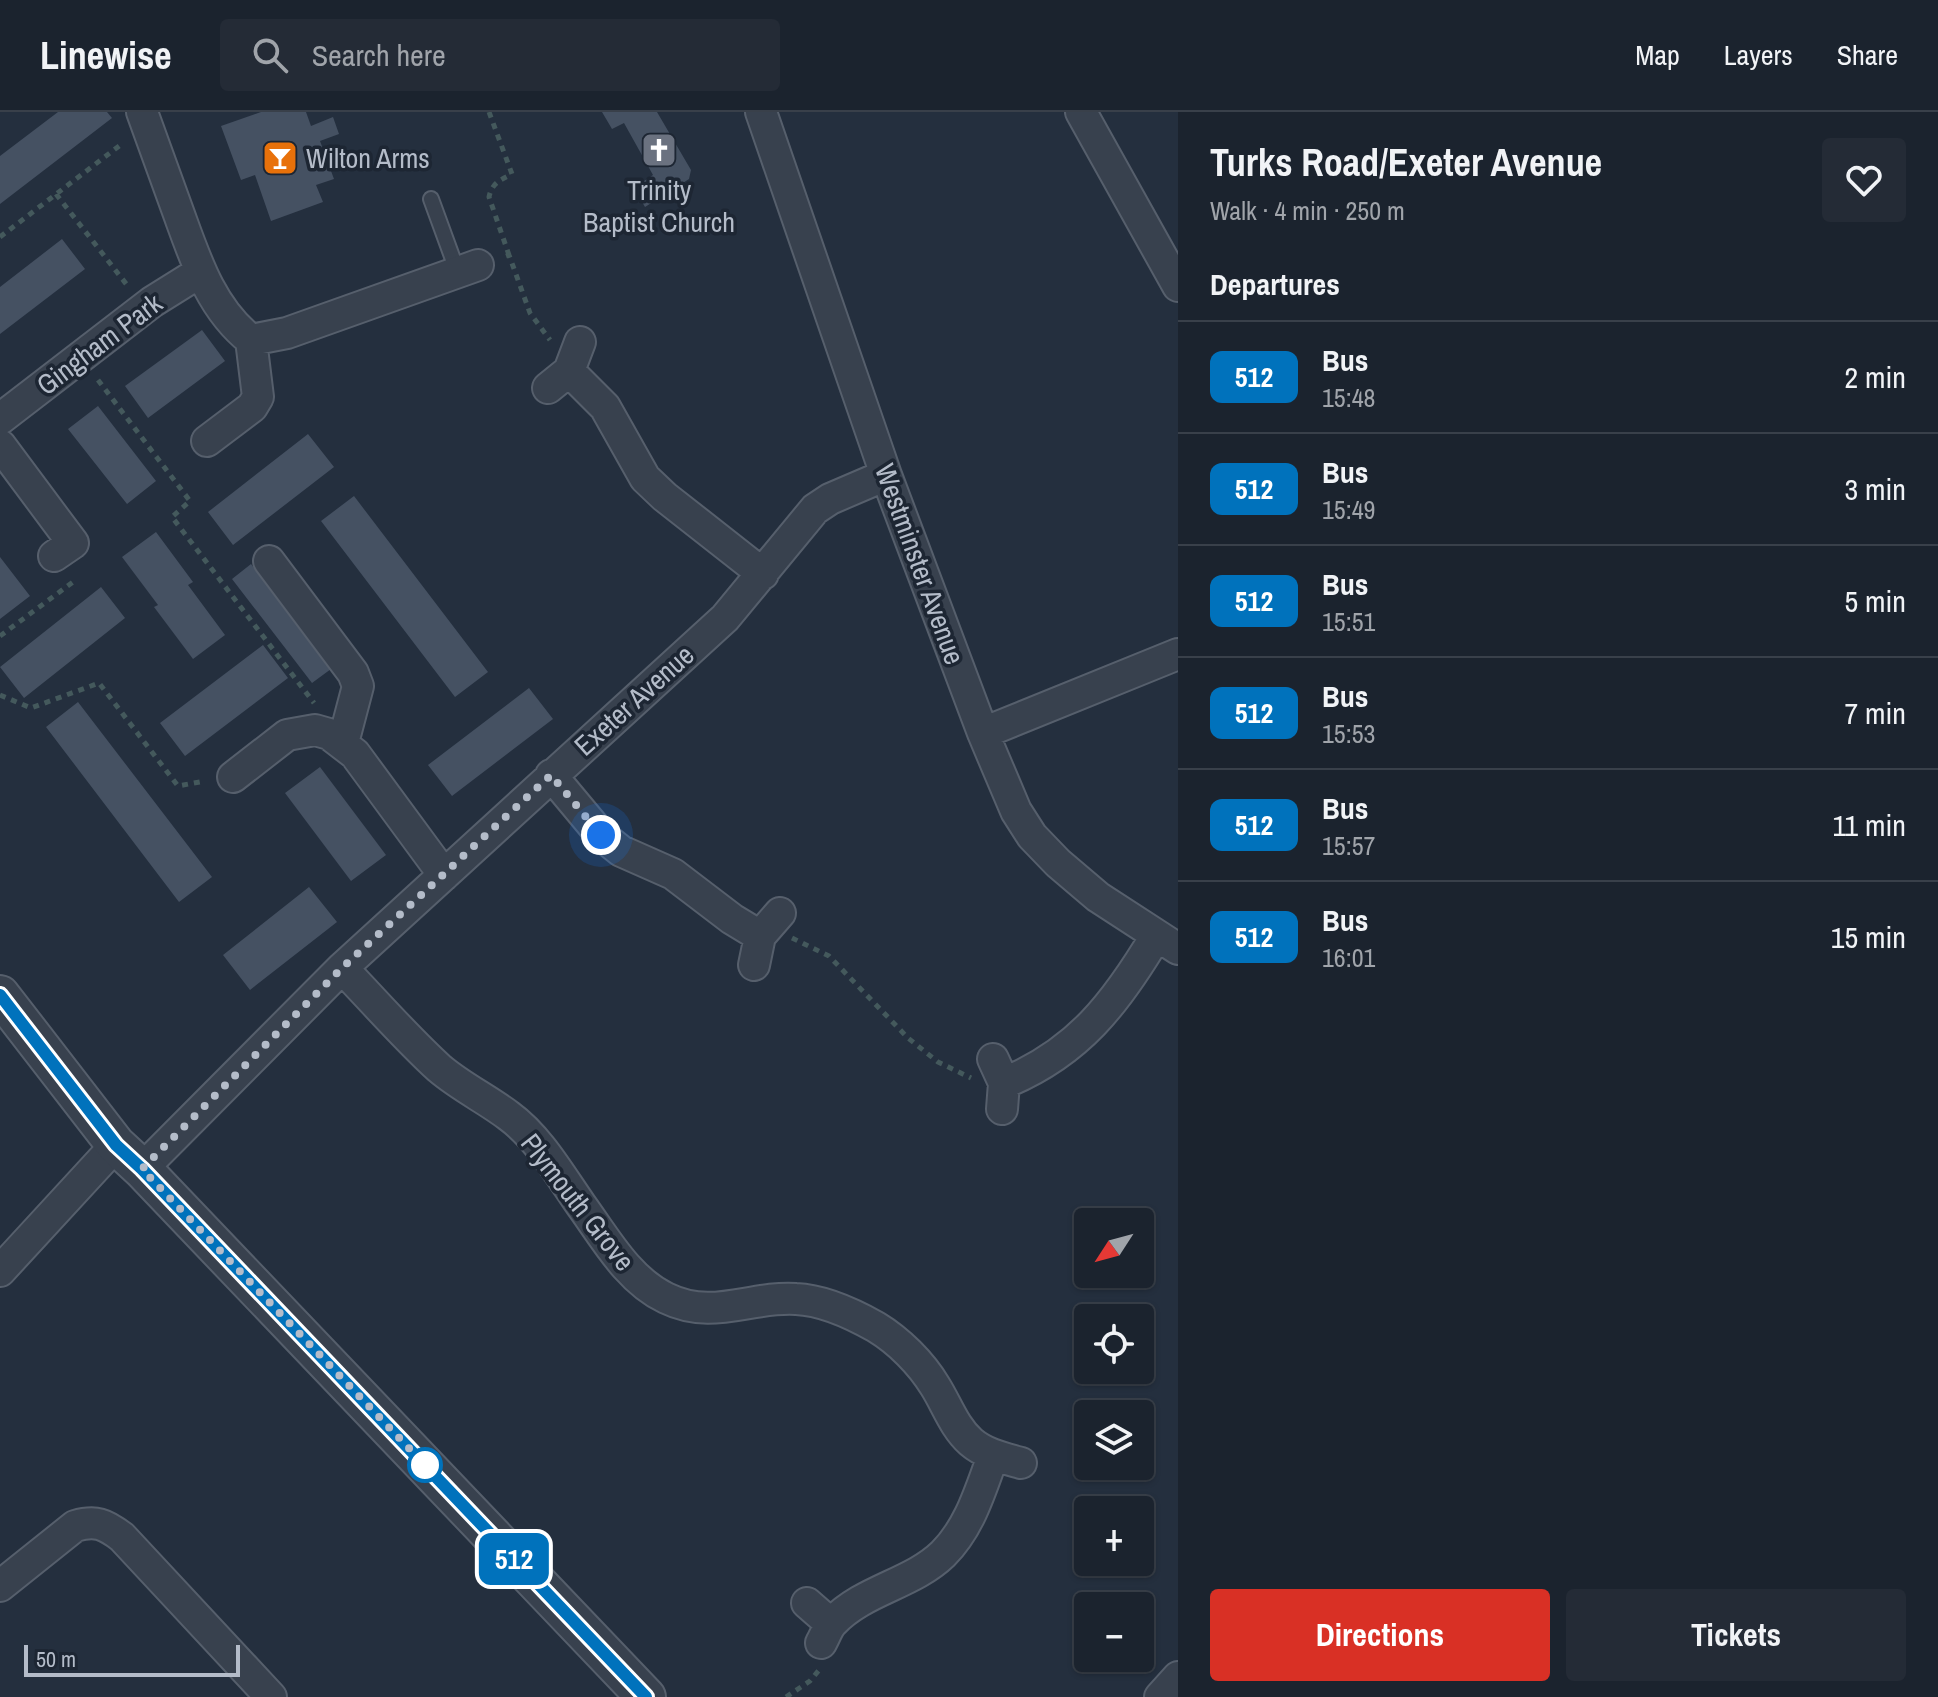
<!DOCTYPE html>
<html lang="en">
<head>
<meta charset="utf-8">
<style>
	:root { --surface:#1b232e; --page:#242b36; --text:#f1f3f6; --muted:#a0a4aa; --line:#39404a; --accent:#d93025 }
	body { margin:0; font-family:"Archivo Narrow",sans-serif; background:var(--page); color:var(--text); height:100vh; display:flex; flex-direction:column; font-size:30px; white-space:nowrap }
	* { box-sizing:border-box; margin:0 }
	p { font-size:26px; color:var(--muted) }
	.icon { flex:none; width:44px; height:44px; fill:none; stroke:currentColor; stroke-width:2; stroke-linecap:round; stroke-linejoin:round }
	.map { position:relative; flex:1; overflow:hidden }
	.side { display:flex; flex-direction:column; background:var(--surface); width:760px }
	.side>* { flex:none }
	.badge { padding:0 16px; border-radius:12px; font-size:28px; line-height:52px }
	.needle { width:52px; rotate:234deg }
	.controls { position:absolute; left:1074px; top:1096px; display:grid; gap:16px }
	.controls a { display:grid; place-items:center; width:80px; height:80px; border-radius:8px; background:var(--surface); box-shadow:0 2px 6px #0004,0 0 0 2px var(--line); font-size:40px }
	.scale { position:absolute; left:24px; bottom:20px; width:216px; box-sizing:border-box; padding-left:8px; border:4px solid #b4bcc9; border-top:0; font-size:22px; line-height:28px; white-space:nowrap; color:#b4bcc9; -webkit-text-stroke:6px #1d2633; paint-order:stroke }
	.you { position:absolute; width:40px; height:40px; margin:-20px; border:6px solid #fff; border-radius:50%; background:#1a73e8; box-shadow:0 0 0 12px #1a73e833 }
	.map>.badge { position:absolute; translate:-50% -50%; box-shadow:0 0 0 4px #fff }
	h2 { padding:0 32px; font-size:30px; line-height:72px }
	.round { display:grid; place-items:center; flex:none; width:84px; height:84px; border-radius:8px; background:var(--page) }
	.head { display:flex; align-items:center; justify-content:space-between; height:136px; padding:0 32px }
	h1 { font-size:38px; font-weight:800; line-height:60px }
	.action { display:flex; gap:16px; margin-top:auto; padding:16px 32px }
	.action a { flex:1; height:92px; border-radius:8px; background:var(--accent); color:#fff; font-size:32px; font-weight:800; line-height:92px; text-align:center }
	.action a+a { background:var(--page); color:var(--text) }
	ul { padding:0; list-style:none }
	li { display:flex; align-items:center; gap:24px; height:112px; padding:0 32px; border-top:2px solid var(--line) }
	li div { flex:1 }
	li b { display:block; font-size:30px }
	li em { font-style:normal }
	li .badge { min-width:88px; font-weight:700; text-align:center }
	header { display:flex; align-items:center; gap:48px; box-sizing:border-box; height:112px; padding:0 40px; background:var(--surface); border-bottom:2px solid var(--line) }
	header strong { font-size:38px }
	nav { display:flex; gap:44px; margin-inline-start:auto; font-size:28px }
	.search { width:560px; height:72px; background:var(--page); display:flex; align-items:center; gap:20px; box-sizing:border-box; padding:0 28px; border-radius:8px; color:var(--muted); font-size:30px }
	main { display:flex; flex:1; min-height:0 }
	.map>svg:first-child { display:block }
	.building { fill:#455162 }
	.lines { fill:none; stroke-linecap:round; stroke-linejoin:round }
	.service-casing { stroke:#565f6c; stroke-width:18 }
	.minor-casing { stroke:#565f6c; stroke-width:34 }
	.tertiary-casing { stroke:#565f6c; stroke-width:42 }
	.path { stroke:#44595c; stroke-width:5; stroke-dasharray:6 6; stroke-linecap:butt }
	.service { stroke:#38414e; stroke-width:14 }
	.minor { stroke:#38414e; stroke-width:30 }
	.tertiary { stroke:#38414e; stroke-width:38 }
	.line-casing { stroke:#fff; stroke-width:18 }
	.line { stroke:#0072bc; stroke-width:12 }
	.walk { stroke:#b4bcc9; stroke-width:8; stroke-dasharray:0 14.4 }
	.stop-dot { fill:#fff; stroke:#0072bc; stroke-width:4 }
	.labels { text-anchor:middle; stroke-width:7; stroke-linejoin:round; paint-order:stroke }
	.poi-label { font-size:28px; fill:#b4bcc9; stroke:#1d2633; text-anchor:start }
	.street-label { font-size:28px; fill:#b4bcc9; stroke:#1d2633 }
</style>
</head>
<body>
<header>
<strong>Linewise</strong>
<div class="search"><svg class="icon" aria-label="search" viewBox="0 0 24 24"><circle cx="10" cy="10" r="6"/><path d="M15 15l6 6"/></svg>Search here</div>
<nav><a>Map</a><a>Layers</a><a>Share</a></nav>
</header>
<main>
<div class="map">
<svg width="1178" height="1585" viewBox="0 0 1178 1585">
	<rect width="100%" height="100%" fill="#242f3e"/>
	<path class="building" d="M58 0H107L112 6 0 92V44Z
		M261 0H306L311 14 333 5 339 22 320 29 334 67 316 73 323 90 271 109 255 63 241 68 221 14Z
		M602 0H657L691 58 689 67 645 95 634 76 653 63 624 11 612 17Z
		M62 127 85 157 0 222V175Z
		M202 218 225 249 148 306 125 274Z
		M98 294 156 369 127 392 68 317Z
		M308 322 334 355 233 433 208 400Z
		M354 384 488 560 455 585 321 409Z
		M156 420 193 470 188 473 225 523 193 547 154 495 158 493 122 445Z
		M0 445 30 484 0 507Z
		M251 452 331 557 312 571 232 467Z
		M101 475 125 506 24 586 0 555Z
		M263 533 288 566 185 644 160 611Z
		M529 576 553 607 452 684 428 653Z
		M78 590 212 765 179 790 46 615Z
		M320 655 386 743 351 769 285 681Z
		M309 775 337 810 250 878 223 843Z"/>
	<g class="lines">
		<defs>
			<path id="service" d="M431 87 458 161"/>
			<path id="minor" d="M142 0C153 31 165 63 176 94 194 143 209 195 251 228L287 221 478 153
				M761 0 886 363 983 621 1016 699 1032 724 1058 751 1098 785 1178 837
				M1081 0 1178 174
				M569 259 605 295 645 366 665 385 763 462
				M548 276 569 259 580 230
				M0 307 152 190 200 160
				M207 329 252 295 258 285 251 228
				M0 333 73 431 54 444
				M269 449 353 561 358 574 343 631
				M983 621 1178 542
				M551 663 601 723 621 739 673 762 732 807 760 824
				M233 665 287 623 315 618 329 622 355 642 444 763
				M754 853 760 824 780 801
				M342 856C374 889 405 925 439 956 461 975 487 987 509 1004 539 1026 560 1063 581 1093 605 1126 628 1168 666 1186 713 1209 749 1184 796 1187 822 1188 853 1202 876 1215 899 1229 921 1251 935 1274 947 1293 954 1315 971 1330 985 1342 1003 1346 1021 1351
				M993 947 1004 971 1002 997
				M1004 971C1078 941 1116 891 1156 824
				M142 1057 342 856 725 506 815 397 830 387 886 363
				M0 1159 116 1033
				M0 1474 75 1414C96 1408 105 1412 122 1425L271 1585
				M807 1491 831 1512
				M821 1531C825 1524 828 1515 833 1510 863 1478 912 1472 943 1442 970 1415 980 1379 993 1344
				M1160 1585 1178 1565"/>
			<path id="tertiary" d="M0 883 116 1033 142 1057 646 1585"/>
		</defs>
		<use href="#service" class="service-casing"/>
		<use href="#minor" class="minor-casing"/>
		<use href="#tertiary" class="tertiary-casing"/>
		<path class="path" d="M489 0 512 62C500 68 492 71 489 85L509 143
			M56 82 127 173
			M0 125 123 31
			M506 144 509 143 530 201 550 228
			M98 268 190 389 172 405 314 591
			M0 524 73 470 71 468
			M0 583 31 596 99 571 178 674 205 669
			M792 826 829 844 908 926 938 950 971 966
			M786 1585 810 1569 819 1558"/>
		<use href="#service" class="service"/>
		<use href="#minor" class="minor"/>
		<use href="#tertiary" class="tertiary"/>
	</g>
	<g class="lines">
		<defs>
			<path id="line" d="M0 883 116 1033 142 1057 646 1585"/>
		</defs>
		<use href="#line" class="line-casing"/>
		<use href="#line" class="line"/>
		<path class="walk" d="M425 1353 427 1355 142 1057 342 856 551 663 601 723"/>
	</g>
	<defs>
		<symbol id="church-square" viewBox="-11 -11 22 22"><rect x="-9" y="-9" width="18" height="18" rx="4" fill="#6b7280" stroke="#1d2633"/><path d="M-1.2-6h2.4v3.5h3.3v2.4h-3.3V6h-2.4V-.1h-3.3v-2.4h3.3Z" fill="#fff"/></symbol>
		<symbol id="bar-square" viewBox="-11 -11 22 22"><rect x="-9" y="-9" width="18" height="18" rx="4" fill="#e8710a" stroke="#1d2633"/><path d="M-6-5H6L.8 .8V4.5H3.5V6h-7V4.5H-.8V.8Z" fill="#fff"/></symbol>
	</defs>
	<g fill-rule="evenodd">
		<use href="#church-square" x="639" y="18" width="40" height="40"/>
		<use href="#bar-square" x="260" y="26" width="40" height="40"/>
	</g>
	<circle class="stop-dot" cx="425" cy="1353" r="16"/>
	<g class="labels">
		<g class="poi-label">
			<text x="306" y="56">Wilton Arms</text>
			<text x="659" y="88" text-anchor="middle">Trinity<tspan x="659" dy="32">Baptist Church</tspan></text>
		</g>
		<g class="street-label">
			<text transform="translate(99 232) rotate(-37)" y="10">Gingham Park</text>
			<text transform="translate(920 452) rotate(70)" y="10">Westminster Avenue</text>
			<text transform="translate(634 588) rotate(-42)" y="10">Exeter Avenue</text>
			<text transform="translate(578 1090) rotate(52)" y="10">Plymouth Grove</text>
		</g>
	</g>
</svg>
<div class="controls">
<a><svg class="needle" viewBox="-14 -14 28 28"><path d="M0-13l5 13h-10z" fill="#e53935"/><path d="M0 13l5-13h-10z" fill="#a0a4aa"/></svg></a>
<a><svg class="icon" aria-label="locate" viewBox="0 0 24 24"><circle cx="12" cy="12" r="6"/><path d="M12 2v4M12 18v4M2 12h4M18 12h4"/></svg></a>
<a><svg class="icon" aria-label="layers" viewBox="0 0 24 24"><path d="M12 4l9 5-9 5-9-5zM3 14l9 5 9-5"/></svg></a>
<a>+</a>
<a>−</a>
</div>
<div class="scale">50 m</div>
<div class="you" style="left:601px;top:723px"></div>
<b class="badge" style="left:514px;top:1447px;background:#0072bc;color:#fff">512</b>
</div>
<section class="side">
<div class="head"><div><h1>Turks Road/Exeter Avenue</h1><p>Walk · 4 min · 250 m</p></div><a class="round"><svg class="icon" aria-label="heart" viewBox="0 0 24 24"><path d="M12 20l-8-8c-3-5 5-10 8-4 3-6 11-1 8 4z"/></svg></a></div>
<h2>Departures</h2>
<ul>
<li><span class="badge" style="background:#0072bc;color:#fff">512</span><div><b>Bus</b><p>15:48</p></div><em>2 min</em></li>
<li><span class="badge" style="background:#0072bc;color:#fff">512</span><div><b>Bus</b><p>15:49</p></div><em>3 min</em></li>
<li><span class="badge" style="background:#0072bc;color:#fff">512</span><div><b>Bus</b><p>15:51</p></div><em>5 min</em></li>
<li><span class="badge" style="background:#0072bc;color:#fff">512</span><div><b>Bus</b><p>15:53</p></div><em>7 min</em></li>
<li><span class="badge" style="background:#0072bc;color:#fff">512</span><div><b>Bus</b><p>15:57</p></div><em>11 min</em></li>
<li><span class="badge" style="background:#0072bc;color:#fff">512</span><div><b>Bus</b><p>16:01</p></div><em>15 min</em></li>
</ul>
<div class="action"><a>Directions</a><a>Tickets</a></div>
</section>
</main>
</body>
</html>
